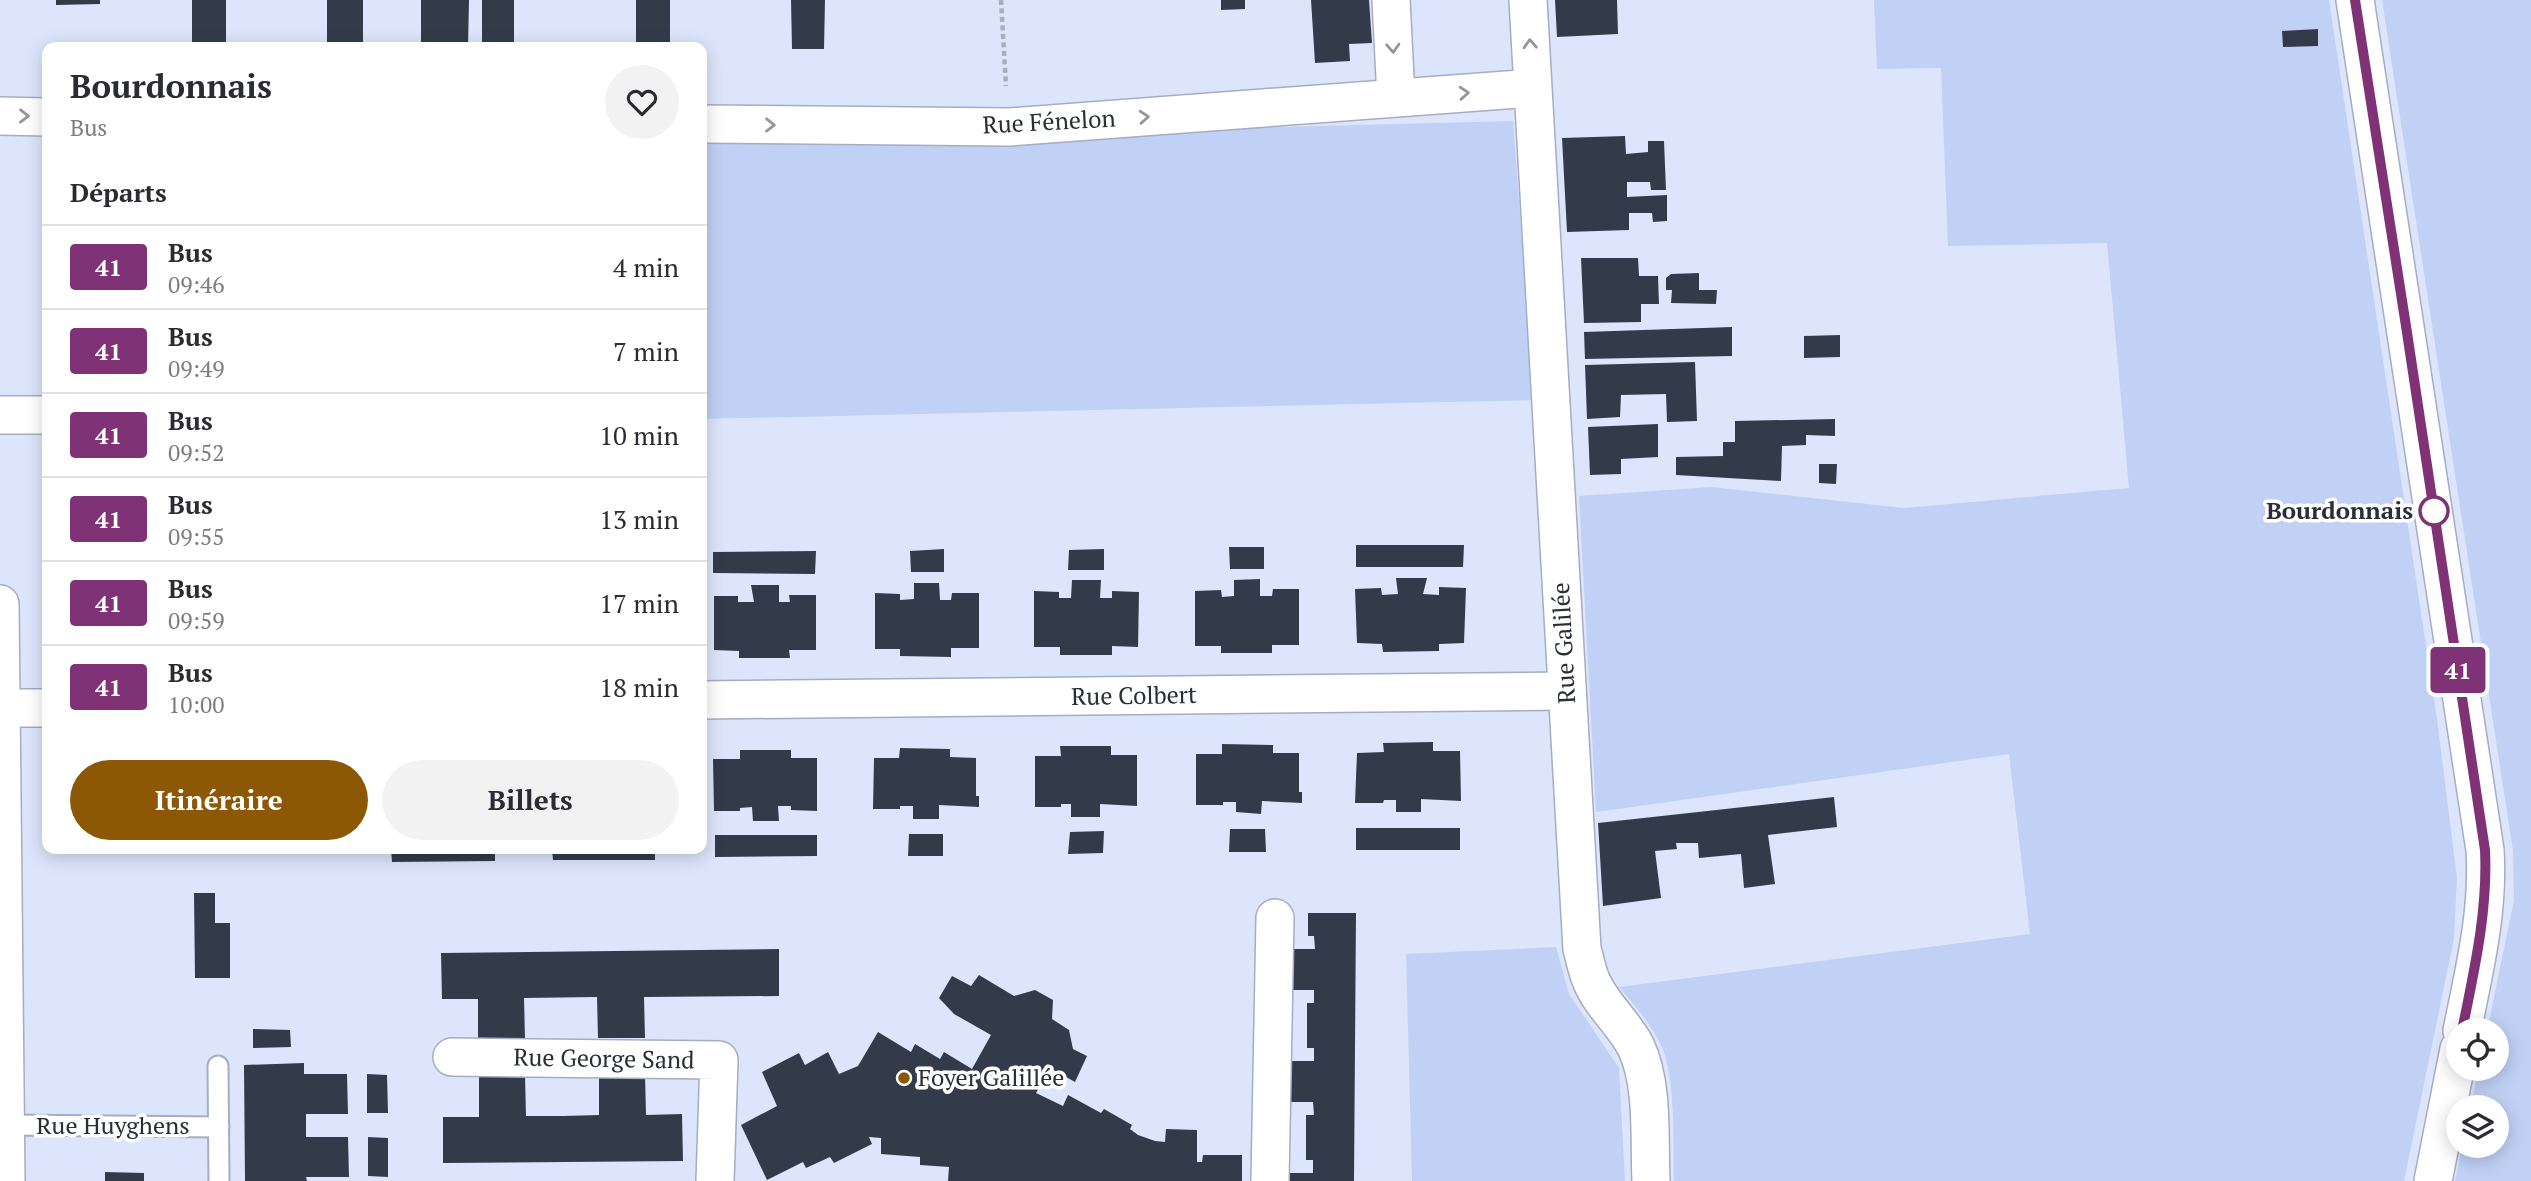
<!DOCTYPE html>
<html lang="fr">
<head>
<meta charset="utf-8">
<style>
	:root { --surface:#fff; --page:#f2f2f3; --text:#2b2b33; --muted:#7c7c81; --line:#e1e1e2; --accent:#8c5806 }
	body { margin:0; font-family:"PT Serif",serif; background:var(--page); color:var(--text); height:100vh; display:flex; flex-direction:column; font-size:26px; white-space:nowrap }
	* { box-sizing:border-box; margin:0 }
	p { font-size:23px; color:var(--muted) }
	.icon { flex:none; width:38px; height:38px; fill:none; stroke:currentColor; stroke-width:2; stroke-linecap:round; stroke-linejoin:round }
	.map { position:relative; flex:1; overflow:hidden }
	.side { position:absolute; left:42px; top:42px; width:665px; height:812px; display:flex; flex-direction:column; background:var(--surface); border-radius:14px; box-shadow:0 4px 18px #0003 }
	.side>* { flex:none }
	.badge { padding:0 14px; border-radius:5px; font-size:24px; line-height:46px }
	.fabs { position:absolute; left:2446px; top:1018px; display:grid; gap:14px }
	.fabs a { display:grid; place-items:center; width:63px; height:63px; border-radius:50%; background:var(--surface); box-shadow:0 4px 18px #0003; font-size:35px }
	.map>.badge { position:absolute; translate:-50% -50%; box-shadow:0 0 0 4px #fff }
	h2 { padding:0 28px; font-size:26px; line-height:63px }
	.round { display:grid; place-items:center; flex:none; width:74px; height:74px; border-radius:37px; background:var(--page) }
	.headline { display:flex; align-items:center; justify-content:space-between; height:119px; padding:0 28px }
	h1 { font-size:33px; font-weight:700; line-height:52px }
	.cta { display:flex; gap:14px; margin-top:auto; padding:14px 28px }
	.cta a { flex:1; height:80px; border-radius:42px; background:var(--accent); color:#fff; font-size:28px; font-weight:700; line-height:80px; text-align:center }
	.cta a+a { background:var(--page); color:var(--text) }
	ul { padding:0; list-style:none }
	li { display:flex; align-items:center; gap:21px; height:84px; padding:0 28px; border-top:2px solid var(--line) }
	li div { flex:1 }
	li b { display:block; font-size:26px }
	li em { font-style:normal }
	li .badge { min-width:77px; font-weight:700; text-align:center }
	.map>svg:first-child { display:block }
	.green { fill:#c1d1f5 }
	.building { fill:#333b4b }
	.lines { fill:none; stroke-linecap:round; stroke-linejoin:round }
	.lane-casing { stroke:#a4adc1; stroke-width:23 }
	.street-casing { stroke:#a4adc1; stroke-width:40 }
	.path { stroke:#a6aebf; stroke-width:4.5; stroke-dasharray:5 3.5; stroke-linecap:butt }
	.lane { stroke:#fff; stroke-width:19 }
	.street { stroke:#fff; stroke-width:37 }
	.oneway { stroke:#94969a }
	.line-casing { stroke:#fff; stroke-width:16 }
	.line { stroke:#7f3376; stroke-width:10 }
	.stop-dot { fill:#fff; stroke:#7f3376; stroke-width:3.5 }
	.poi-dot { fill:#8c5806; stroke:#fff; stroke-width:2.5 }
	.labels { text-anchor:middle; stroke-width:7; stroke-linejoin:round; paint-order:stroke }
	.street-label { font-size:24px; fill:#2a2e36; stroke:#fff }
	.stop-label { font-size:24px; font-weight:bold; fill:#2a2e36; stroke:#fff; text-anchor:end }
	.poi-label { font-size:24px; fill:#2a2e36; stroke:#fff; text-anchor:start }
</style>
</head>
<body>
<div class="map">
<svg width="2531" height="1181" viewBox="0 0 2531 1181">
	<rect width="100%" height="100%" fill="#dce5fb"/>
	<path class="green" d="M1874 0H2329L2437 719 2457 878 2454 939 2404 1181H1674C1673 1145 1676 1076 1661 1045 1651 1024 1634 1005 1619 987L2030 934 2009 754 1596 812 1579 496 1711 487 1904 508 2129 488 2107 243 1948 246 1941 68 1877 69Z
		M2382 0H2531V1181H2455L2462 1146H2497V1108H2470L2479 1069H2497V1031H2487L2514 900 2513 851Z
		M1513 121 1534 400 702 419V142Z
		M1556 947 1569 994 1619 1068 1625 1181H1412L1406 954Z"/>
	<path class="building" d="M56 0H100V4L56 5Z
		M192 0H226V47H192Z
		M327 0H363V47H327Z
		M421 0H469L468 47H421Z
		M482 0H514V47H482Z
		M636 0H670V47H636Z
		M791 0H825L824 49H792Z
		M1221 0H1245V9L1221 10Z
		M1311 0H1369L1372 43 1349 44 1350 61 1315 63Z
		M1555 0H1617L1618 34 1557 37Z
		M2318 29V46L2283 47 2282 31Z
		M1625 136 1626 154 1648 152V141H1664L1666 190H1651L1650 182H1627V197L1667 195V221L1653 222 1652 213H1629V230L1567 232 1562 138Z
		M1581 258H1638L1639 276H1658L1659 304H1641V322L1584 323Z
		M1699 273V290H1717L1716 304 1671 303 1672 290H1666V278L1671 274Z
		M1732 327V356L1585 359 1584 332Z
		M1840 335V357L1804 358V336Z
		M1695 362 1697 421 1667 422 1666 394 1621 395 1620 417 1587 419 1585 365Z
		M1835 419V436L1806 435V445L1782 446 1781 481 1676 475V457L1723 456V442H1735V421Z
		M1658 424V457L1621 459V474L1590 475 1588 427Z
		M1819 464H1837L1836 484 1819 483Z
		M1356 545H1464L1463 567H1356Z
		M1229 547H1264V569H1230Z
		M944 549V572H911L910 551Z
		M1104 549V570H1068L1069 550Z
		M816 551 815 574 713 573V552Z
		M1396 578H1427L1423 594 1439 595V587L1466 588 1464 643 1439 644V651L1383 652 1382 644 1357 643 1355 589 1381 588 1382 595 1398 594Z
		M1260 579V596H1272L1273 589H1299V645H1272V653H1221V646H1195V591L1221 590 1222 597 1234 596V580Z
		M1072 580H1101L1100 598H1112V591L1139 592 1138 647 1112 646V655H1060V647H1034V591L1059 592V598H1071Z
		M914 583H939L940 600H951L952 593H979V648H951V657L900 656V649H875V593L900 594V600L914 599Z
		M751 585H779V602H790L789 595H816V650H789L790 658H739V651L714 650V596H738V602H754Z
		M1433 742V751H1460L1461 801 1421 799V812H1396V800H1384L1383 803H1355L1357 753 1384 752 1383 743Z
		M1222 744 1273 745V753H1299V792H1302V803L1262 801 1261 814 1236 812V802H1223V805H1196V754H1222Z
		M1060 746H1111V755H1137V806L1100 804V817H1071V804H1061V807H1035V756H1061Z
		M900 748 950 749V757L976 758V796H979V807L939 805V819H913V806H900V809H873L874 758H899Z
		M740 750H791V758H817V811L791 810V806H778L779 821H753L752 807 740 808V811H714L713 759H740Z
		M1834 797 1837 827 1768 835 1775 884 1744 888 1741 854 1699 858 1698 843H1676L1677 849 1655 851 1661 898 1603 906 1598 823Z
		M1356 828H1460V850H1356Z
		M1230 829H1265L1266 852H1229Z
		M1104 831 1103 853 1068 854 1070 832Z
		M909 834H943V856H908Z
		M715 835H817V856L715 857Z
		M391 849H495V861L392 862Z
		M552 849H655V860H553Z
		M194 893H215V923H230V978H195Z
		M1308 913H1356L1354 1181H1288V1173H1313V1160H1306V1115H1314L1313 1102H1289V1061H1314V1048H1307V1003H1314V990H1289L1290 949H1315L1314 936H1308Z
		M779 949V996L644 997 645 1038H598L597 997 524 998 525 1039H478V999H442L441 953Z
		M979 975 1014 996 1035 990 1053 1000 1052 1019 1069 1030 1073 1049 1087 1056 1075 1082 1050 1068 1036 1093 1063 1106 1068 1095 1101 1113 1104 1109 1132 1125 1130 1129 1138 1135 1155 1141 1165 1142 1166 1129 1197 1130V1162H1202L1203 1155H1242V1181H948L949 1167 920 1165V1157L881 1154V1138L869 1137 872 1144 834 1163 830 1157 806 1168 803 1162 767 1180 741 1125 777 1106 762 1072 799 1053 805 1065 828 1052 839 1074 858 1066 878 1032 911 1052 915 1044 940 1059 944 1052 972 1069 991 1035 954 1014 939 998 952 976 971 986Z
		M253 1029 290 1030 291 1047 253 1048Z
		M304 1063V1074H347L348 1114H306V1137H348L349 1177H306L307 1181H245L244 1065Z
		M367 1074 387 1075 388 1113H367Z
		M645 1074 646 1115 682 1114 683 1161 443 1163V1117H479V1076L525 1075 526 1116H563L599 1115V1075Z
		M368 1137 388 1138V1177L368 1176Z
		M105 1172 144 1173V1181H105Z"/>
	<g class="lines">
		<defs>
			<path id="lane" d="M218 1066 219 1181
				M7 1125 219 1127"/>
			<path id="street" d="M1391 0 1396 97
				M1528 0 1582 949C1585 959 1587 971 1591 980 1601 1005 1624 1023 1636 1047 1654 1085 1649 1140 1651 1181
				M2355 0 2485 850C2489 912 2474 971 2462 1031
				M0 116 47 117
				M702 124 1009 127 1532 88
				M0 415H47
				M0 604 6 1181
				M702 700 1567 691
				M1 708H47
				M452 1057 719 1060 715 1181
				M1270 1181 1275 918
				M2433 1181 2459 1049"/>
		</defs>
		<use href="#lane" class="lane-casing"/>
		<use href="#street" class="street-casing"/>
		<path class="path" d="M1001 0 1006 86"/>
		<use href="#lane" class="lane"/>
		<use href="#street" class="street"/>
	</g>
	<defs><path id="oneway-chevron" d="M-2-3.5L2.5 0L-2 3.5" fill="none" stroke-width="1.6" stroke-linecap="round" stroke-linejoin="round" transform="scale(1.75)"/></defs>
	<g class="oneway">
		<use href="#oneway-chevron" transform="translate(1530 44) rotate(-93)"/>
		<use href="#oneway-chevron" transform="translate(1393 48) rotate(87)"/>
		<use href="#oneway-chevron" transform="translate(1464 93) rotate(-4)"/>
		<use href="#oneway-chevron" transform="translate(24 116) rotate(1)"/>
		<use href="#oneway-chevron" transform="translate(1144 117) rotate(-4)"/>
		<use href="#oneway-chevron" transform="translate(770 125) rotate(1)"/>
	</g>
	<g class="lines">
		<defs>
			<path id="line" d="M2355 0 2406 326 2485 850C2488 911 2474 971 2462 1031"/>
		</defs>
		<use href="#line" class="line-casing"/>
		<use href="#line" class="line"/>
	</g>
	<circle class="stop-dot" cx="2434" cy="511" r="14"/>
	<circle class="poi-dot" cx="904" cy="1078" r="7"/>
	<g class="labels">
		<g class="street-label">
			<text transform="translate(1049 122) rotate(-3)" y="8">Rue Fénelon</text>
			<text transform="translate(1564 643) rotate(-93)" y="8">Rue Galilée</text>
			<text transform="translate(1134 696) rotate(-1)" y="8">Rue Colbert</text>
			<text transform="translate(604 1059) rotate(1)" y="8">Rue George Sand</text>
			<text x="113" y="1134">Rue Huyghens</text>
		</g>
		<g class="stop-label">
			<text x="2413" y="519">Bourdonnais</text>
		</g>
		<g class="poi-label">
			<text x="918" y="1086">Foyer Galillée</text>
		</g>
	</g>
</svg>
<div class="fabs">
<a><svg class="icon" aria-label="locate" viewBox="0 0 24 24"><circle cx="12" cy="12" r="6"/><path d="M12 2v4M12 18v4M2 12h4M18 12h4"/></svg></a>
<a><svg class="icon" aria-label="layers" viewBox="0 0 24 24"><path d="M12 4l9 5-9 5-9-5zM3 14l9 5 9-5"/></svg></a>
</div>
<b class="badge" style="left:2458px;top:670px;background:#7f3376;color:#fff">41</b>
<section class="side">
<div class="headline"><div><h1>Bourdonnais</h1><p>Bus</p></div><a class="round"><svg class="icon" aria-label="heart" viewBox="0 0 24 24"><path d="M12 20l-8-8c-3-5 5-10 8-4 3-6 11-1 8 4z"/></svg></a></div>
<h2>Départs</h2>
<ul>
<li><span class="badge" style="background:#7f3376;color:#fff">41</span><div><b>Bus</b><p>09:46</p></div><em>4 min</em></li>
<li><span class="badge" style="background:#7f3376;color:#fff">41</span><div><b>Bus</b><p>09:49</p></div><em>7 min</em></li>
<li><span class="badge" style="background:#7f3376;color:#fff">41</span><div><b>Bus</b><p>09:52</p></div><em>10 min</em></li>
<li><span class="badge" style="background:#7f3376;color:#fff">41</span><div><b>Bus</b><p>09:55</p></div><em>13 min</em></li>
<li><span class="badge" style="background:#7f3376;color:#fff">41</span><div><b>Bus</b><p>09:59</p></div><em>17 min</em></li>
<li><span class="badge" style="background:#7f3376;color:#fff">41</span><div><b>Bus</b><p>10:00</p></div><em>18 min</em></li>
</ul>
<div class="cta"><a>Itinéraire</a><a>Billets</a></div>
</section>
</div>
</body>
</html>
